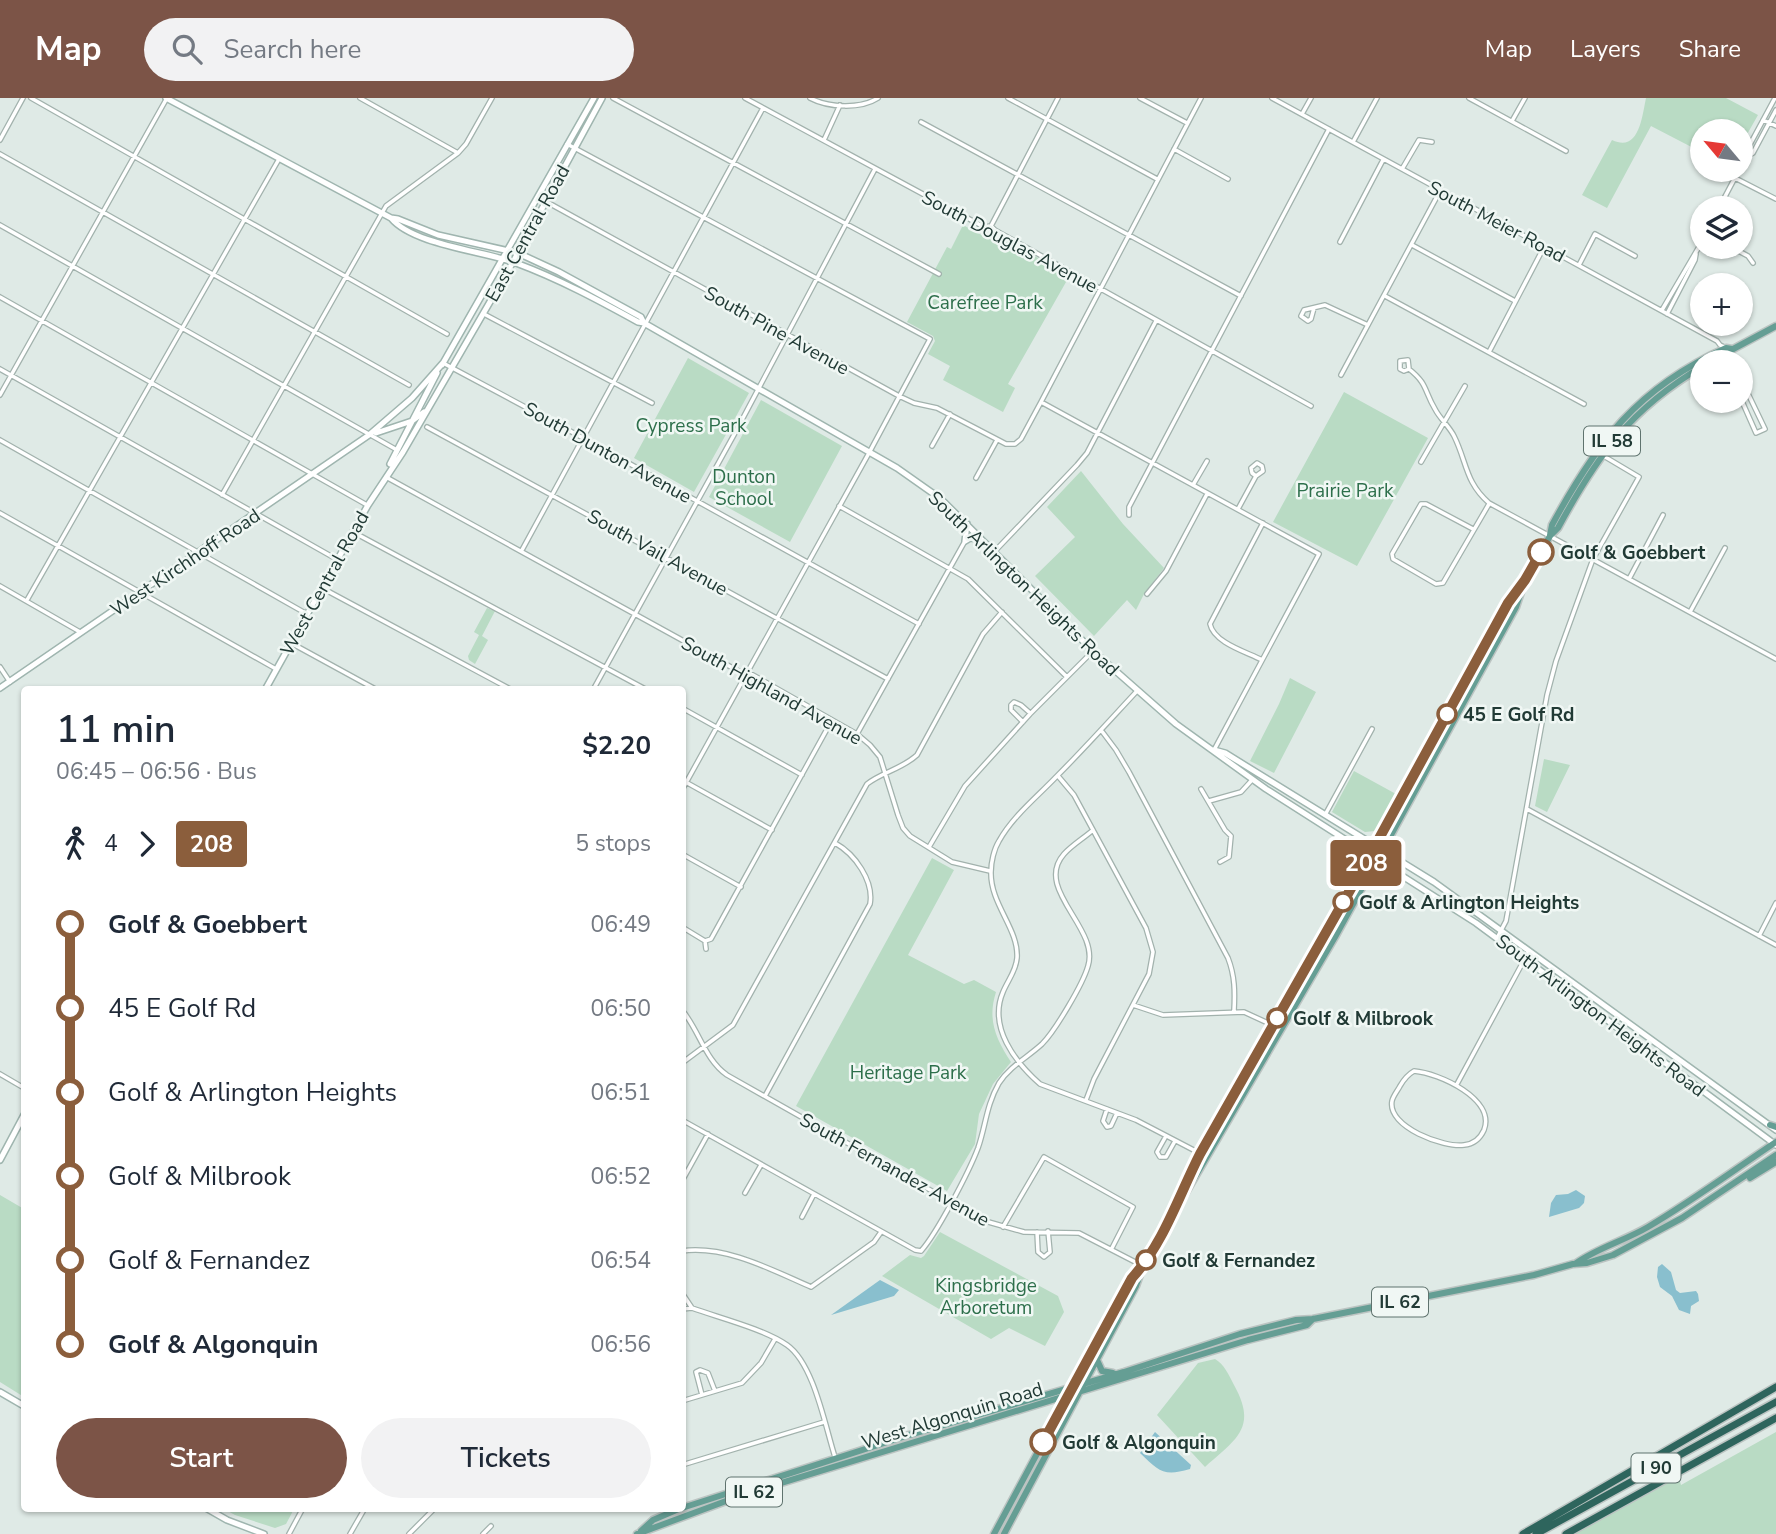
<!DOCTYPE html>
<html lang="en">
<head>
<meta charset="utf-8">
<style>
	:root { --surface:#fff; --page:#f2f2f3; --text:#1f2937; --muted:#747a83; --accent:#7c5447 }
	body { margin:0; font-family:"Nunito Sans",sans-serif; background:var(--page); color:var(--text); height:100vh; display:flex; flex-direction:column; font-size:26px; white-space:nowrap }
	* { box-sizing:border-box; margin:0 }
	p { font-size:23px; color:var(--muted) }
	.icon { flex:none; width:38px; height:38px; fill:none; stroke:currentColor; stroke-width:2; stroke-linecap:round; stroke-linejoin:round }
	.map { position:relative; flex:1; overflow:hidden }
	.drawer { position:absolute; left:21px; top:588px; width:665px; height:826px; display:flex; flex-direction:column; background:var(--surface); border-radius:7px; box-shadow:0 2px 5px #0004 }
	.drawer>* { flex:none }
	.badge { padding:0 14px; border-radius:5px; font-size:24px; line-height:46px }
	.needle { width:46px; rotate:299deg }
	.buttons { position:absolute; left:1690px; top:21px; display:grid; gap:14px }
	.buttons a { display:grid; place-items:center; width:63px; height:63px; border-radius:50%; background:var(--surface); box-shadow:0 2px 5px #0004; font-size:35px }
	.map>.badge { position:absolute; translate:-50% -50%; box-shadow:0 0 0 4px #fff }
	.legs { display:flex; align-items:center; gap:10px; height:77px; padding:0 35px; font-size:23px }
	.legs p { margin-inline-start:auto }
	.head { display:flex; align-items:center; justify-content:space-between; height:119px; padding:0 35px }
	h1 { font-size:38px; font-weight:600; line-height:52px }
	.cta { display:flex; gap:14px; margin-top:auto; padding:14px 35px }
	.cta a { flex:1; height:80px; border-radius:42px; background:var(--accent); color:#fff; font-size:28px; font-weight:600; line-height:80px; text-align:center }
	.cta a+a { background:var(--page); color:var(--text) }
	ul { padding:0 35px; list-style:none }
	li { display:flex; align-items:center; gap:24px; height:84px; font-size:26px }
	li i { display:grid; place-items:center; width:10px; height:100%; margin:0 9px; background:currentColor }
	li i::after { content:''; width:18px; height:18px; margin:-9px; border:5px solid; border-radius:50%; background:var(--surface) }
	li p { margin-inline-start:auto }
	li:first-child i { background:linear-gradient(#0000 50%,currentColor 0) }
	li:last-child i { background:linear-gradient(currentColor 50%,#0000 0) }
	header { display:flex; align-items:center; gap:42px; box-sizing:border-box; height:98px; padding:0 35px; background:var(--accent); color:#fff }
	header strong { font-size:33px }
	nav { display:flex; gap:38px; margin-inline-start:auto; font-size:24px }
	.search { width:490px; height:63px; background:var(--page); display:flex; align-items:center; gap:18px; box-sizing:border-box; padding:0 24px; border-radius:38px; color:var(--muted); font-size:26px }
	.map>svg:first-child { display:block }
	.green { fill:#b9dbc4 }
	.water { fill:#89bfce }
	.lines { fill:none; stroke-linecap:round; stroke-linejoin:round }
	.minor-casing { stroke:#a2b2ad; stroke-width:6 }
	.secondary-casing { stroke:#9fb5af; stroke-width:8 }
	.primary-casing { stroke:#bcc4c2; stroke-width:9 }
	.motorway-casing { stroke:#bcc4c2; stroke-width:10 }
	.minor { stroke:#fff; stroke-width:3.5 }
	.secondary { stroke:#fff; stroke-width:5 }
	.primary { stroke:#659e94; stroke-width:6 }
	.motorway { stroke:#2e655d; stroke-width:7 }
	.line-1-casing { stroke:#fff; stroke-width:16 }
	.line-1 { stroke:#8b5e3c; stroke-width:10 }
	.stop-1-dot { fill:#fff; stroke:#8b5e3c; stroke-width:3.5 }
	.labels { text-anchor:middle; stroke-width:5; stroke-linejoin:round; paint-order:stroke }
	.shield { fill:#f0f7f4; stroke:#5f736e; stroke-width:2 }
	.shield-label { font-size:18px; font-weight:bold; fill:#213a35 }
	.street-label { font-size:19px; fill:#213a35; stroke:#f0f7f4 }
	.park-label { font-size:19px; fill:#2d6f4b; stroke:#f0f7f4 }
	.stop-label { font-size:19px; font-weight:bold; fill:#213a35; stroke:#f0f7f4; text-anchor:start }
</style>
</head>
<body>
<header>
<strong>Map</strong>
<div class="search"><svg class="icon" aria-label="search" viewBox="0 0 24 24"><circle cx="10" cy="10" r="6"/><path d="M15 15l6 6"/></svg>Search here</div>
<nav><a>Map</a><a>Layers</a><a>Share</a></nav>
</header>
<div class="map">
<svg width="1776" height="1436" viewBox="0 0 1776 1436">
	<rect width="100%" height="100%" fill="#dfeae6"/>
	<path class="green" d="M1646 0H1726L1758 17 1741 47V33H1703V55L1651 28 1607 110 1582 97 1612 42C1639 55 1642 19 1646 0Z
		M963 127 989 141 993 136 1070 177 1008 286 1015 290 1003 314 943 282 950 268 928 256 935 243 933 238 907 224 947 149 951 151Z
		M688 260 749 295 694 394 634 360Z
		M1344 294 1428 340 1357 468 1273 424Z
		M761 302 842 348 790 444 709 399Z
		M1081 373 1123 426 1164 470 1144 496 1136 512 1127 502 1094 538 1035 478 1075 439 1047 409Z
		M487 510 495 513 482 538 488 542 475 566 469 562 468 558 479 537 474 534Z
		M1290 580 1316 594 1274 675 1250 663 1279 606Z
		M1544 661 1570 667 1547 714 1535 708Z
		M1354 673 1396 696 1375 733 1365 734 1332 714Z
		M932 760 954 772 908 857 964 886 974 882 996 894C987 922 996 941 1011 964L993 986 979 1016 975 1046 947 1093 796 1008Z
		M0 1097 24 1111V1299L0 1284Z
		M940 1134 1058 1198 1064 1214 1045 1248 1009 1230 991 1241 882 1178 910 1157 921 1160 924 1158Z
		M1215 1261C1224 1266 1229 1277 1234 1287 1258 1330 1236 1341 1205 1369L1157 1317 1198 1265Z
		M1776 1334V1436H1567L1678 1376 1681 1387Z
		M224 1411H294L286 1426 275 1430 235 1417Z"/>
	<path class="water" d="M1576 1092 1585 1098 1584 1105 1579 1110 1549 1119 1551 1105 1556 1097 1568 1096Z
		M1662 1166 1671 1174 1676 1192 1680 1195 1696 1193 1698 1196 1699 1203 1691 1208 1690 1216 1679 1212 1672 1198 1660 1189 1657 1179 1658 1169Z
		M880 1182 899 1192 894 1198 831 1217Z
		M1155 1334 1191 1367 1190 1371C1163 1379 1159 1373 1140 1355Z"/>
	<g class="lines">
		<defs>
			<path id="minor" d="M31 0 447 236
				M360 0 458 55
				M613 0 939 176
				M745 0 984 129 991 128 995 132 1311 308
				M810 0C829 10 861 11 878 0
				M1008 0 1157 81
				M1140 0 1187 25
				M1272 0 1717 243 1720 247 1726 250 1733 264
				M1469 0 1566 53
				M1302 16 1311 0
				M1763 22 1776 28
				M1512 23 1525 0
				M921 24 1241 198
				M0 42 23 0
				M824 42 840 7
				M1353 44 1377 0
				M567 46 930 241 869 355 682 692
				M1174 51 1228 81
				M0 56 409 287
				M1745 60 1753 55 1776 12
				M1741 68 1747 52 1775 0
				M1402 71 1419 42 1432 44
				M1735 80 1776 101
				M545 103 899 298 914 305 937 310 1006 346H1015L1021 341 1041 304 1201 0
				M1719 110 1739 72
				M0 127 397 352
				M991 128 1058 0
				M1340 144 1383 62
				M1412 147 1515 203
				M1731 149 1748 158 1753 165
				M1579 167 1595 136 1635 158
				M1385 198 1584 306
				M0 199 367 407
				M1314 210 1311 221 1308 223 1301 218 1304 212 1325 207 1368 227
				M1662 212 1703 142
				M484 216 652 305
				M1667 216 1695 162 1696 156
				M1489 254 1544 149
				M443 265 585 341 919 526
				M0 271 338 462
				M1409 271 1404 273 1400 271V263L1408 262 1409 271C1428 286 1424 293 1435 311 1440 321 1449 328 1454 338 1467 364 1465 384 1489 405L1776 561
				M1341 277 1440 93
				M1741 281 1765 331 1756 335 1741 301
				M0 297 167 0
				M1041 304 1319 456 1214 652
				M427 329 888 581
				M0 342 307 516
				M932 348 950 316
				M1421 364 1465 288
				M386 379 740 574 753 577 857 636 870 647 880 659 898 717 903 730 910 738 952 764 990 773
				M976 380 997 342
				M1193 387 1207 363
				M222 397 386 108 458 55 466 46 492 0
				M839 408 968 481 1067 579
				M1238 411 1256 378 1263 373 1262 368 1257 365 1251 370 1252 375 1256 378
				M0 415 276 571
				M1129 417V409L1329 31
				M1473 431 1426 406H1421L1392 456 1393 461 1436 486 1443 485 1489 406
				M353 434 647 592
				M522 452 763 10
				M995 453 1077 367 1087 355 1156 223
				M1629 481 1663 417
				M0 488 80 534
				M322 490 512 592
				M1147 496 1166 473 1207 396
				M27 502 279 61
				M1690 514 1725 450
				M291 545 377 592
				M1262 562C1247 554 1214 545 1210 526L1263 425
				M0 569 10 584
				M593 592 735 335 875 71
				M1137 593C1110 622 1084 651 1056 679 1037 699 1013 718 999 743 994 751 991 764 991 774 990 806 1019 831 1017 860 1016 873 1008 882 1003 894 988 929 1015 964 1040 986L1136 1022 1207 1059
				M682 610 802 677
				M1023 624 1011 612V607L1014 604 1021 607 1030 615
				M1101 632 1116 652 1129 674 1228 860C1235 878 1235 894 1234 913
				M857 636 965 443
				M1058 678 1074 697 1093 732 1146 830 1153 854 1149 876 1094 981 1086 1002
				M682 682 772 732
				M1201 691 1225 732 1231 738 1229 759 1220 764
				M1209 703 1241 694 1252 682
				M1527 711 1776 847
				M1325 717 1372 631
				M929 749 965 688 1030 616 1093 553
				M682 756 741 789
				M682 829 705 843
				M1759 838 1776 805
				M1497 840 1506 823 1547 597 1556 563 1593 461 1639 379 1602 357
				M705 843 711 841 832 622
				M705 843 706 851
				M1133 907 1163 917 1244 914 1281 931
				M682 912C699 932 705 962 727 977L985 1123 1024 1134 1079 1135 1143 1168
				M682 965 733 927 867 686C882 674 902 671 917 657L983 536 1002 514
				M1414 973C1439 975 1496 1001 1484 1032 1480 1041 1474 1046 1464 1047 1444 1050 1387 1029 1392 1003 1393 998 1398 992 1400 988 1404 981 1407 977 1414 973Z
				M0 976 24 990
				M1457 986 1529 853
				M765 998 870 806C874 783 855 756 835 745
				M1107 1011 1103 1023 1107 1029 1111 1028 1117 1015
				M682 1022 915 1152 921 1153C937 1135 969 1074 978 1050 986 1027 986 1008 999 985 1010 968 1028 959 1042 946 1055 933 1083 886 1088 868 1100 830 1033 791 1064 756 1072 747 1084 740 1093 732
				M1166 1038 1157 1054 1160 1059H1166L1175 1043
				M682 1083 708 1036
				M745 1095 761 1067
				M802 1119 814 1096
				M1003 1129 1044 1059 1133 1109 1112 1150
				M1037 1134 1038 1154 1044 1159 1050 1154 1048 1133
				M682 1153C726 1147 772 1172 811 1189L874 1144 881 1134
				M682 1195 692 1210
				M682 1211 692 1210C720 1220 764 1231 787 1247 814 1266 825 1328 835 1359
				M702 1297 696 1274 700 1272 708 1275 715 1293
				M682 1303 742 1285 761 1265 775 1241
				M682 1367 824 1324
				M289 1436 303 1410
				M350 1436 365 1410
				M409 1436 433 1412
				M483 1436 491 1428"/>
			<path id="secondary" d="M166 0 391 120 398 121 438 137 518 155 559 174 641 219 644 225
				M391 120C413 147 484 153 516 165 559 181 598 202 638 224L644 225 897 370 941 401 1093 553 1176 626 1266 691 1476 825 1776 1047
				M442 267 594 0
				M376 335 412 323 424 314
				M390 366 437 275
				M967 426 965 443 970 440 980 441
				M0 590 369 337 412 300 443 265
				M265 592 368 407 403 354 513 164 602 0
				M1214 652 1225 655 1434 784 1776 1032
				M0 1062 24 1017
				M0 1294 24 1308
				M206 1410 227 1422 264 1436"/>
			<path id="primary" d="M1709 264 1776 228
				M1550 437 1552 427C1597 344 1637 290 1726 250L1732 251
				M1770 1027 1776 1029
				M1750 1080 1776 1064
				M1181 1098 1200 1056 1370 757 1508 505 1525 482 1550 438 1558 430C1597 358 1630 311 1703 268
				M1575 1166C1597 1150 1624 1143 1648 1129 1692 1103 1734 1072 1776 1044
				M1097 1262 1102 1273 1113 1275
				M682 1410 909 1337 1124 1274 1240 1236 1296 1222 1313 1221 1534 1177 1573 1166 1587 1165 1613 1157 1682 1120 1776 1057
				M641 1433 653 1422 681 1410
				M637 1436 745 1396 1248 1242 1307 1227 1313 1221
				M994 1436 1114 1212 1132 1180 1139 1172
				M1004 1436 1136 1188 1143 1168 1335 839 1516 509 1525 482"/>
			<path id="motorway" d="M1523 1436 1776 1289
				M1536 1436 1776 1304
				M1566 1436 1776 1320"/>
		</defs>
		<use href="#minor" class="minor-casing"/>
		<use href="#secondary" class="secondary-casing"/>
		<use href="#primary" class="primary-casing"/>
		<use href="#motorway" class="motorway-casing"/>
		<use href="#minor" class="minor"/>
		<use href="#secondary" class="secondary"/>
		<use href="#primary" class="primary"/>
		<use href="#motorway" class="motorway"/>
	</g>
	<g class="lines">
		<defs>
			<path id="line-1" d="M1043 1344 1132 1180C1164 1145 1179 1097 1200 1056L1370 757 1508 505 1525 482 1541 454"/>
		</defs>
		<use href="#line-1" class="line-1-casing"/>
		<use href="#line-1" class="line-1"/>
	</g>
	<g class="stop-1-dot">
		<circle cx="1541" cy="454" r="12"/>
		<circle cx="1447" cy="616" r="9"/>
		<circle cx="1343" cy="804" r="9"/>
		<circle cx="1277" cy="920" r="9"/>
		<circle cx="1146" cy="1162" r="9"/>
		<circle cx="1043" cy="1344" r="12"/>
	</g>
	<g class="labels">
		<g class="shield">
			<rect x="1584" y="328.5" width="56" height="29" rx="5"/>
			<rect x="1372" y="1189.5" width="56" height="29" rx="5"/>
			<rect x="1631.5" y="1355.5" width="49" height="29" rx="5"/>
			<rect x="726" y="1379.5" width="56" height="29" rx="5"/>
		</g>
		<g class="shield-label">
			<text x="1612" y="349">IL 58</text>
			<text x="1400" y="1210">IL 62</text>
			<text x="1656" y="1376">I 90</text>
			<text x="754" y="1400">IL 62</text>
		</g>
		<g class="street-label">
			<text transform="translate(1497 123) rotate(28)" y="7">South Meier Road</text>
			<text transform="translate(527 135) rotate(-61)" y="7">East Central Road</text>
			<text transform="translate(1010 143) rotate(28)" y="7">South Douglas Avenue</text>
			<text transform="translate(777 232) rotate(29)" y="7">South Pine Avenue</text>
			<text transform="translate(608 354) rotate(29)" y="7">South Dunton Avenue</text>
			<text transform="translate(658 454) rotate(29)" y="7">South Vail Avenue</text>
			<text transform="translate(185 464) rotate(-34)" y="7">West Kirchhoff Road</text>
			<text transform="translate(324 485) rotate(-61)" y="7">West Central Road</text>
			<text transform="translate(1024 485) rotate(44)" y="7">South Arlington Heights Road</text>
			<text transform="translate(772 592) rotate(29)" y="7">South Highland Avenue</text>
			<text transform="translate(1601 917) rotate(37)" y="7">South Arlington Heights Road</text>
			<text transform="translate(895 1071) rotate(29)" y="7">South Fernandez Avenue</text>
			<text transform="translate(952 1317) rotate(-17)" y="7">West Algonquin Road</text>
		</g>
		<g class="park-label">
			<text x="985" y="211">Carefree Park</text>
			<text x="691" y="334">Cypress Park</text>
			<text x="744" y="385">Dunton<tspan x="744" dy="22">School</tspan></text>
			<text x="1345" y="399">Prairie Park</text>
			<text x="908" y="981">Heritage Park</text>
			<text x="986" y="1194">Kingsbridge<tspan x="986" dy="22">Arboretum</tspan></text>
		</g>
		<g class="stop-label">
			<text x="1560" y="461">Golf &amp; Goebbert</text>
			<text x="1463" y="623">45 E Golf Rd</text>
			<text x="1359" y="811">Golf &amp; Arlington Heights</text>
			<text x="1293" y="927">Golf &amp; Milbrook</text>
			<text x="1162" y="1169">Golf &amp; Fernandez</text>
			<text x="1062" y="1351">Golf &amp; Algonquin</text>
		</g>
	</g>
</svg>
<div class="buttons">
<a><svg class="needle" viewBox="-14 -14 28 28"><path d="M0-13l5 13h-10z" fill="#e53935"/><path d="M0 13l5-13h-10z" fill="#747a83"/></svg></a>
<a><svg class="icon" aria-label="layers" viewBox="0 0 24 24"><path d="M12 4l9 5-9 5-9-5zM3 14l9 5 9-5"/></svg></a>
<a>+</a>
<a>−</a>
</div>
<b class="badge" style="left:1366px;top:765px;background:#8b5e3c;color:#fff">208</b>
<section class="drawer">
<div class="head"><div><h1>11 min</h1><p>06:45 – 06:56 · Bus</p></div><b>$2.20</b></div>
<div class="legs"><svg class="icon" aria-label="walk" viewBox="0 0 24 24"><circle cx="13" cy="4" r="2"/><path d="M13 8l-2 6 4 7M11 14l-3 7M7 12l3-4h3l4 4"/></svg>4<svg class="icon" aria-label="forward" viewBox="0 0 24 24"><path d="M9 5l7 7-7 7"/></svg><b class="badge" style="background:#8b5e3c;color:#fff">208</b><p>5 stops</p></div>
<ul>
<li><i style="color:#8b5e3c"></i><b>Golf &amp; Goebbert</b><p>06:49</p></li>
<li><i style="color:#8b5e3c"></i><span>45 E Golf Rd</span><p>06:50</p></li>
<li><i style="color:#8b5e3c"></i><span>Golf &amp; Arlington Heights</span><p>06:51</p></li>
<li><i style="color:#8b5e3c"></i><span>Golf &amp; Milbrook</span><p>06:52</p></li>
<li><i style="color:#8b5e3c"></i><span>Golf &amp; Fernandez</span><p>06:54</p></li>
<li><i style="color:#8b5e3c"></i><b>Golf &amp; Algonquin</b><p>06:56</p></li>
</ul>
<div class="cta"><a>Start</a><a>Tickets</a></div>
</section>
</div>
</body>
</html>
